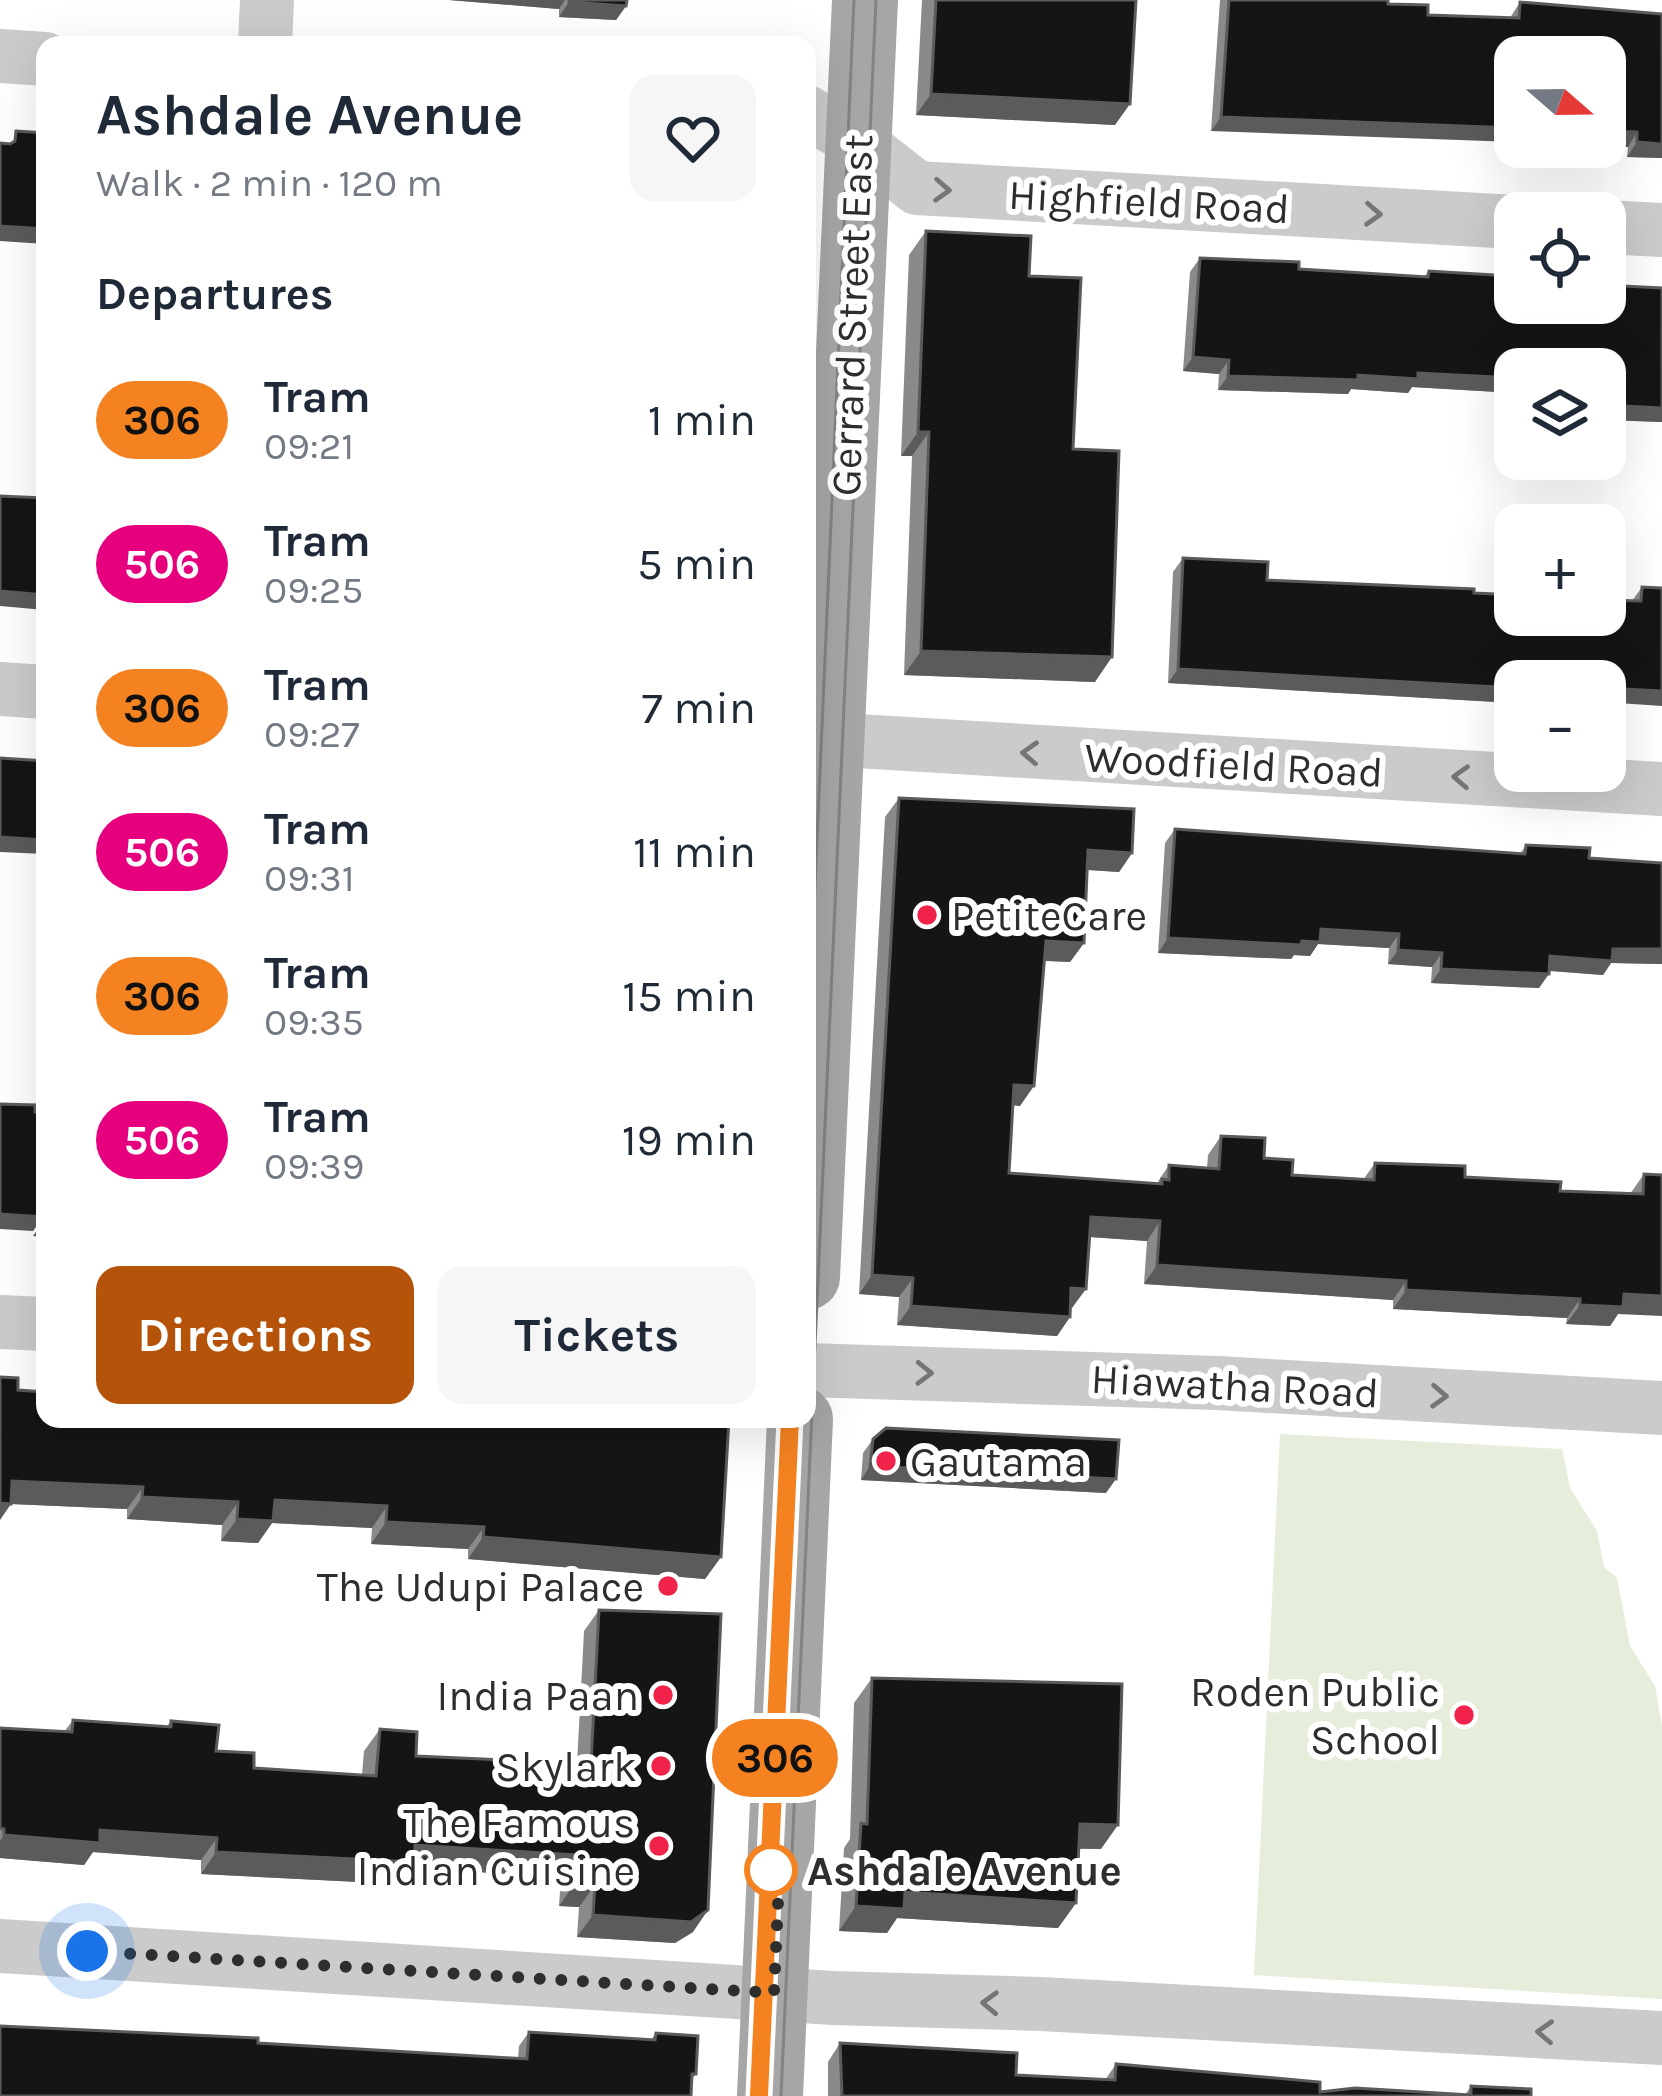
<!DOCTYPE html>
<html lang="en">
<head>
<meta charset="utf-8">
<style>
	:root { --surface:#fff; --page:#f6f6f7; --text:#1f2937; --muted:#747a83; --accent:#b45309 }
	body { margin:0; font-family:Karla,sans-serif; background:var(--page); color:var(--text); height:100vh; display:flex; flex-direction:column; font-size:45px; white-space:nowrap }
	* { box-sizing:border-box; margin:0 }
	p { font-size:39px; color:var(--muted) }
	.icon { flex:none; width:66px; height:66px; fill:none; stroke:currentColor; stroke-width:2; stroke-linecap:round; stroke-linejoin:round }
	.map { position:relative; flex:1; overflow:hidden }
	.details { position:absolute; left:36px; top:36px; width:780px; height:1392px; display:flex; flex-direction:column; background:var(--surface); border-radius:24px; box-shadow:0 12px 48px #0002 }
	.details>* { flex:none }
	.badge { padding:0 24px; border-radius:39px; font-size:42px; line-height:78px }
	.needle { width:78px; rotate:110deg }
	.controls { position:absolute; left:1494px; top:36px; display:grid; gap:24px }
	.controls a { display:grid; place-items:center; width:132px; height:132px; border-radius:24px; background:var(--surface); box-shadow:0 12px 48px #0002; font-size:60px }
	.you { position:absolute; width:60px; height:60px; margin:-30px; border:9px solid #fff; border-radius:50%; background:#1a73e8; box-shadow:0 0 0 18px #1a73e833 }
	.map>.badge { position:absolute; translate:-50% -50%; box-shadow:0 0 0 6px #fff }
	h2 { padding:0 60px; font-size:45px; line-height:108px }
	.round { display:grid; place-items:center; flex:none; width:126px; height:126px; border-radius:24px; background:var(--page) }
	.headline { display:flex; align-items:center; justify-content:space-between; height:204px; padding:0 60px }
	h1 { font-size:57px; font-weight:700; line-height:90px }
	.button { display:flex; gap:24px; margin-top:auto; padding:24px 60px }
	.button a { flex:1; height:138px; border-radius:24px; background:var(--accent); color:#fff; font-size:48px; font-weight:700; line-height:138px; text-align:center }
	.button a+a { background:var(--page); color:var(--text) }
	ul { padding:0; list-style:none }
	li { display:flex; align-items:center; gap:36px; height:144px; padding:0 60px }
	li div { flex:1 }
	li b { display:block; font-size:45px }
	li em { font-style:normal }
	li .badge { min-width:132px; font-weight:700; text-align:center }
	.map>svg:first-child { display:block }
	.green { fill:#e6edda }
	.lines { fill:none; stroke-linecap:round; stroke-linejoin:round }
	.minor { stroke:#cbcbcb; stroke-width:54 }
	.major { stroke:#a6a6a6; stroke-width:66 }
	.tram { stroke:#838383; stroke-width:3 }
	.wall { fill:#8a8a8a }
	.shaded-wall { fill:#5b5b5b }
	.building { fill:#151515; stroke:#5b5b5b; stroke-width:3 }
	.oneway { stroke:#757575 }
	.line-casing { stroke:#fff; stroke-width:27 }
	.line { stroke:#f58220; stroke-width:18 }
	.walk { stroke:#2e2e2e; stroke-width:12; stroke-dasharray:0 21.6 }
	.poi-dot { fill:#f2234b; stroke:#fff; stroke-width:4.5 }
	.stop-dot { fill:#fff; stroke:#f58220; stroke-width:6 }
	.labels { text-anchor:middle; stroke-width:12; stroke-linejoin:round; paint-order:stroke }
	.street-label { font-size:42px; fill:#2e2e2e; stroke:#fff }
	.poi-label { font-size:42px; fill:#2e2e2e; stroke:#fff; text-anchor:end }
	.stop-label { font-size:42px; font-weight:bold; fill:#2e2e2e; stroke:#fff; text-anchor:start }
</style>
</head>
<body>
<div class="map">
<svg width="1662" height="2096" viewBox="0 0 1662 2096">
	<rect width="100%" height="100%" fill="#fff"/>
	<path class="green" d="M1280 1434 1562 1449 1570 1488 1597 1531 1604 1567 1617 1578 1630 1646 1655 1686 1662 1726V1999L1254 1975Z"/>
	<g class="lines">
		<path class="minor" d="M265 45 267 0
			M0 56 45 59
			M807 112 858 142 917 188 1515 222
			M1605 227 1662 230
			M0 689 45 692
			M807 738 1662 789
			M0 1322 45 1324
			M807 1370 1217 1383 1662 1408
			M0 1946 833 1998 1041 2004 1662 2038"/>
		<path class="major" d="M807 1277 865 0
			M770 2096 800 1419"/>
		<path class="tram" d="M807 1067 854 0
			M759 2096 790 1419
			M781 2096 876 0"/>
	</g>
	<path class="wall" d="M449 0H627L626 6 616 20 559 17V9Z
		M922 0H1136L1115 125 916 115Z
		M1220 0H1388V4L1428 15 1510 18 1520 2 1662 14V158L1627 157 1628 147 1605 146V57L1211 131Z
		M926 231 1029 276 1073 449 1095 682 904 675 912 456H901L909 255Z
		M1200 258 1299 269 1424 277 1429 271 1510 279 1662 288V422L1605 420V369H1515V393L1412 387 1408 393 1351 389 1348 394 1218 390 1219 374 1183 371 1190 272Z
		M1183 558 1267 580 1474 593 1632 601 1642 587 1662 588 1615 709 1168 683 1173 572Z
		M899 798 1132 853 1119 872 1087 870 1084 943 1070 962 1044 961 1020 1106 1013 1105 1009 1173 1157 1183 1169 1165 1207 1168 1208 1155 1221 1136 1292 1175 1363 1180 1375 1163 1560 1191 1630 1194 1644 1174 1662 1175 1618 1314 1610 1326 1566 1324 1567 1318 1393 1309V1300L1144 1284 1147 1241 1089 1237 1072 1308H1070V1317L1057 1336 897 1325 899 1297 859 1294 885 817Z
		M1175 829 1520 854 1526 845 1589 858 1662 863V964L1611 963 1603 975 1549 971 1539 988 1431 983 1432 967 1388 964 1389 948 1318 944 1310 956 1294 955 1291 959 1158 953 1165 843Z
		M18 1390 492 1421V1419H729L721 1557 705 1579 468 1559V1549L371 1544 372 1528 272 1523 258 1543 221 1541 222 1525 127 1519V1509L11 1504Z
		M873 1439 1106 1493 861 1480 863 1453Z
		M599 1610 693 1932 675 1943 577 1937 579 1907 559 1906 561 1877 410 1868 399 1884 201 1874V1860L93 1852 84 1865 0 1858V1728L64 1732 73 1720 167 1726 171 1721 216 1751 254 1768 362 1775 364 1751 380 1729 416 1756 577 1764 584 1631Z
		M872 1678 1101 1849H1079L1076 1903 1058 1928 897 1918 887 1933 839 1931 844 1848 850 1839 854 1703Z
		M529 2032 651 2040 656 2033 696 2074 691 2080 258 2043 518 2059 519 2046Z
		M840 2043 1016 2075 1105 2080 1116 2064 1320 2092 1465 2095 1471 2086 1531 2096H828V2062Z"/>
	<path class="shaded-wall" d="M449 0H565L559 9Z
		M569 2 626 6 616 20 559 17Z
		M931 94 1130 104 1115 125 916 115Z
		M1221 117 1515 128V142L1211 131Z
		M1605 131 1637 132 1628 147 1605 146Z
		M1637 142 1662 144V158L1627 157Z
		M0 226 45 229V244L0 241Z
		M1193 357 1229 360 1219 374 1183 371Z
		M1418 373 1515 378V393L1412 387 1408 393 1351 389 1348 394 1218 390 1228 376Z
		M1605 405 1662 408V422L1605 420Z
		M918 432H929L912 456H901Z
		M0 591 45 595V610L0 606Z
		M921 651 1112 657 1095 682 904 675Z
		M1178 669 1515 688V703L1168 683Z
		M1625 689 1662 691V706L1618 703 1615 709 1605 708V693Z
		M0 837 45 840V854L0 852Z
		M1088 850 1132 853 1119 872 1075 869Z
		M1321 929 1399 934 1389 948 1318 944 1310 956 1294 955 1291 959 1158 953 1168 938 1302 941Z
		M1046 941 1084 943 1070 962 1032 960Z
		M1613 949H1662V964L1611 963 1603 975 1540 970 1550 956Z
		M1398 950 1442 953 1432 967 1388 964Z
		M1441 969 1549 974 1539 988 1431 983Z
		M1014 1085 1034 1086 1020 1106 1001 1104Z
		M0 1214 43 1217 33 1231 0 1229Z
		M1091 1217 1160 1221 1147 1241 1077 1236Z
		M43 1222H45V1237L33 1236Z
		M1157 1265 1406 1281 1393 1300 1144 1284Z
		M872 1275 913 1278 899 1297 859 1294Z
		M1071 1288 1086 1289 1072 1308 1058 1307Z
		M1406 1290 1580 1299 1567 1318 1393 1309Z
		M1624 1294 1662 1296V1316L1618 1314 1610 1326 1566 1324 1580 1305Z
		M911 1306 1070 1317 1057 1336 897 1325Z
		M870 1466 1116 1479 1106 1493 861 1480Z
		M12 1481 143 1487 127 1509 11 1504 0 1520V1499Z
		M142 1497 238 1502 222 1525 127 1519Z
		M275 1500 387 1506 372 1528 272 1523 258 1543 221 1541 237 1519Z
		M386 1522 484 1527 468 1549 371 1544Z
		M483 1537 721 1557 705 1579 468 1559Z
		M1080 1824 1118 1825 1101 1849 1063 1848Z
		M100 1830 217 1838 201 1860 93 1852 84 1865 0 1858V1841L4 1835Z
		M415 1845 576 1855 561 1877 410 1868 399 1884 201 1874 216 1852Z
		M574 1884 595 1885 579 1907 559 1906Z
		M905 1892 1076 1903 1058 1928 897 1918 887 1933 839 1931 856 1906Z
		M708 1910 693 1932 675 1943 577 1937 593 1915Z"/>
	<path class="building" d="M569 0H627L626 6 569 2Z
		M936 0H1136L1130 104 931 94Z
		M1229 0H1388V4L1428 5V15L1519 18 1520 2 1662 14V144L1637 142V132L1605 131V57H1515V128L1221 117Z
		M16 131 45 133V229L0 226V143L10 144 15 141Z
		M926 231 1031 236 1029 276 1081 278 1073 449 1119 451 1112 657 921 651 929 432H918Z
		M1200 258 1299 262V269L1428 277 1429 271 1510 276V279L1515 280V303H1605V285L1662 288V408L1605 405V369H1515V378L1418 373V379L1358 375V380L1228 376 1229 360 1193 357Z
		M45 490V595L0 591V496L44 498Z
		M1183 558 1268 562 1267 580 1474 589V593L1515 595V615H1605V600L1641 601 1642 587 1662 588V691L1625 689V694L1605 693V681H1515V688L1178 669Z
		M0 758 45 761V840L0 837Z
		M899 798 1134 809 1132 853 1088 850 1084 943 1046 941 1034 1086 1014 1085 1009 1173 1162 1184V1179L1169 1180V1165L1219 1169 1221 1136 1265 1138 1264 1158 1293 1160 1292 1175 1374 1180 1375 1163 1465 1166V1177L1561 1182 1560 1191 1643 1194 1644 1174 1662 1175V1296L1624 1294 1623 1307 1580 1305V1299L1406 1290V1281L1157 1265 1160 1221 1091 1217 1086 1289 1071 1288 1070 1317 911 1306 913 1278 872 1275Z
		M1175 829 1525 854 1526 845 1590 848 1589 858 1662 863V949H1613L1612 961 1550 956 1549 974 1441 969 1442 953 1398 950 1399 934 1321 929 1320 942 1302 941 1301 945 1168 938Z
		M0 1104 35 1105V1112H45V1222H43V1217L0 1214Z
		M0 1377 18 1378V1390L45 1392V1419H457L506 1422V1419H729L721 1557 483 1537 484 1527 386 1522 387 1506 275 1500 273 1521 237 1519 238 1502 142 1497 143 1487 12 1481 11 1504 0 1503Z
		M886 1428 1119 1440 1116 1479 870 1466 873 1439Z
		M599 1610 721 1614 708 1910 691 1922 593 1915 595 1885 574 1884 576 1855 415 1845 414 1862 216 1852 217 1838 100 1830V1843L4 1835V1829L0 1828V1728L72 1732 73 1720 171 1727V1721L219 1725 216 1751 254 1753V1768L376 1776 380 1729 417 1732 416 1756 591 1764Z
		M872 1678 1122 1684 1118 1825 1080 1824 1076 1903 905 1892 904 1909 856 1906 861 1823 867 1824Z
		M0 2026 258 2038V2043L527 2059 529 2032 655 2040 656 2033 698 2036 696 2074H692L691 2096H0Z
		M840 2043 1017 2053 1016 2075 1115 2080 1116 2064 1320 2082V2092L1355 2088 1471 2095V2086L1531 2089V2096H842Z"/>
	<defs><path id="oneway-chevron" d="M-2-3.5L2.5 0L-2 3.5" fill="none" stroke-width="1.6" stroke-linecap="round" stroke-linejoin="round" transform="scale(3)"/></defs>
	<g class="oneway">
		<use href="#oneway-chevron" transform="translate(942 190) rotate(3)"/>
		<use href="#oneway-chevron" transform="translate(1373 214) rotate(3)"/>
		<use href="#oneway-chevron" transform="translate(1030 753) rotate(-177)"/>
		<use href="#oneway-chevron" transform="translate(1461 777) rotate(-177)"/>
		<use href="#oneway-chevron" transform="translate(924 1373) rotate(1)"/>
		<use href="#oneway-chevron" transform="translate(1439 1396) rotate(3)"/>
		<use href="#oneway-chevron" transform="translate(990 2003) rotate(-178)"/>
		<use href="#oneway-chevron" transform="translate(1545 2032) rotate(-177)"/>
	</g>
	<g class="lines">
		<defs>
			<path id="line" d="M759 2096 790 1419"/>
		</defs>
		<use href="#line" class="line-casing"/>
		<use href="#line" class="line"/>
		<path class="walk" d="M87 1951 774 1993 780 1858 771 1870"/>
	</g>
	<g class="poi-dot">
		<circle cx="927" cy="915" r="12"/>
		<circle cx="886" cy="1461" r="12"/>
		<circle cx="668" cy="1586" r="12"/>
		<circle cx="663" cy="1695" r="12"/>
		<circle cx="1464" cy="1715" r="12"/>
		<circle cx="661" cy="1766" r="12"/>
		<circle cx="659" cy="1846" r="12"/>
	</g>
	<circle class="stop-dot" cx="771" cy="1870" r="24"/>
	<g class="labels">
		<g class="street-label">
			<text transform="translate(1149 201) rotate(3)" y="15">Highfield Road</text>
			<text transform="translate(851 315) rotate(-88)" y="15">Gerrard Street East</text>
			<text transform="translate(1234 764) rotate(3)" y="15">Woodfield Road</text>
			<text transform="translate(1235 1385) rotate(3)" y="15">Hiawatha Road</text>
		</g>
		<g class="poi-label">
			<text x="951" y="930" text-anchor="start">PetiteCare</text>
			<text x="910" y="1476" text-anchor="start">Gautama</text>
			<text x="644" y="1601">The Udupi Palace</text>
			<text x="1440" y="1706">Roden Public<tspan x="1440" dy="48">School</tspan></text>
			<text x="639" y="1710">India Paan</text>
			<text x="637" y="1781">Skylark</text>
			<text x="635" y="1837">The Famous<tspan x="635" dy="48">Indian Cuisine</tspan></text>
		</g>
		<g class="stop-label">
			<text x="807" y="1885">Ashdale Avenue</text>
		</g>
	</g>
</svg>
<div class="controls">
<a><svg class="needle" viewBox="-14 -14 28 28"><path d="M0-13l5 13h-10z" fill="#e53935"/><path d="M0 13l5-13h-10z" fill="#747a83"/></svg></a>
<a><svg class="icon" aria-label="locate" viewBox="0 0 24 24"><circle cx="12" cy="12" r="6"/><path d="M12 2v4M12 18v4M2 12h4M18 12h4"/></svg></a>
<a><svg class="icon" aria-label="layers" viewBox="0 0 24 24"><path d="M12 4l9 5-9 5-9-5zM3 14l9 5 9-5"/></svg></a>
<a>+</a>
<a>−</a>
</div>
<div class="you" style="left:87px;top:1951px"></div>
<b class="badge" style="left:775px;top:1758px;background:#f58220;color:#111">306</b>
<section class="details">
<div class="headline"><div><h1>Ashdale Avenue</h1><p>Walk · 2 min · 120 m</p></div><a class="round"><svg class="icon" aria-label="heart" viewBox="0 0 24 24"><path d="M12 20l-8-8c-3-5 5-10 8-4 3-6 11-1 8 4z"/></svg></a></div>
<h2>Departures</h2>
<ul>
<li><span class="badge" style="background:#f58220;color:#111">306</span><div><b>Tram</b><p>09:21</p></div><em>1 min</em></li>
<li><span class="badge" style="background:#e6007e;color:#fff">506</span><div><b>Tram</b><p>09:25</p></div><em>5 min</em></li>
<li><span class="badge" style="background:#f58220;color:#111">306</span><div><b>Tram</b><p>09:27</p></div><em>7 min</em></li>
<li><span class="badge" style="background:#e6007e;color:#fff">506</span><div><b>Tram</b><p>09:31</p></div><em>11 min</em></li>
<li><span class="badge" style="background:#f58220;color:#111">306</span><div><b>Tram</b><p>09:35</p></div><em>15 min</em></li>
<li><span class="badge" style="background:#e6007e;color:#fff">506</span><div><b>Tram</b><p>09:39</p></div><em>19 min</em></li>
</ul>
<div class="button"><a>Directions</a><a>Tickets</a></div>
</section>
</div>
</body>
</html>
